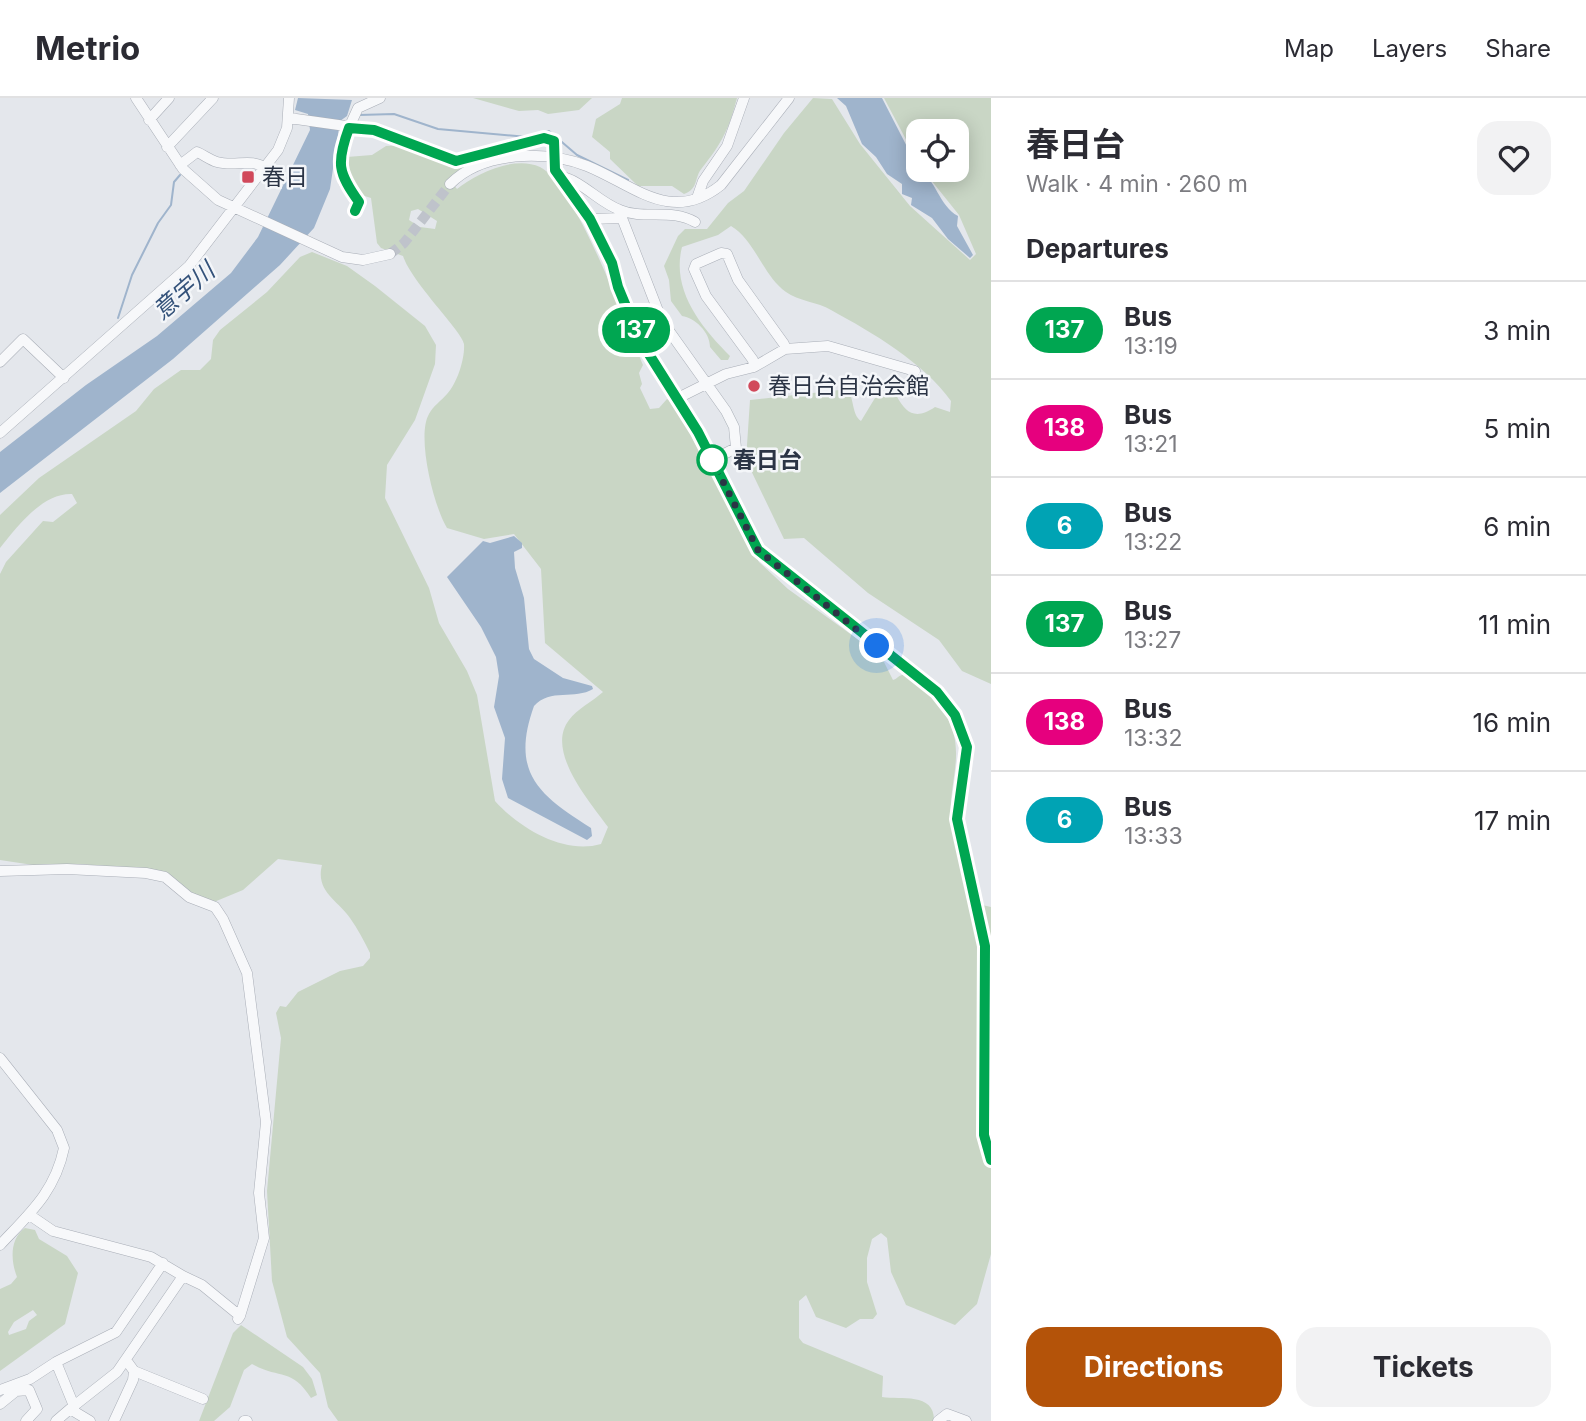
<!DOCTYPE html>
<html lang="en">
<head>
<meta charset="utf-8">
<style>
	:root { --surface:#fff; --page:#f2f2f3; --text:#2b2b33; --muted:#7c7c81; --line:#e1e1e2; --accent:#b45309 }
	body { margin:0; font-family:Inter,"Noto Sans JP",sans-serif; background:var(--page); color:var(--text); height:100vh; display:flex; flex-direction:column; font-size:26px; white-space:nowrap }
	* { box-sizing:border-box; margin:0 }
	p { font-size:23px; color:var(--muted) }
	.icon { flex:none; width:38px; height:38px; fill:none; stroke:currentColor; stroke-width:2; stroke-linecap:round; stroke-linejoin:round }
	.map { position:relative; flex:1; overflow:hidden }
	.side { display:flex; flex-direction:column; background:var(--surface); width:595px }
	.side>* { flex:none }
	.badge { padding:0 14px; border-radius:23px; font-size:24px; line-height:46px }
	.fabs { position:absolute; left:906px; top:21px; display:grid; gap:14px }
	.fabs a { display:grid; place-items:center; width:63px; height:63px; border-radius:14px; background:var(--surface); box-shadow:0 4px 18px #0003; font-size:35px }
	.you { position:absolute; width:35px; height:35px; margin:-18px; border:5px solid #fff; border-radius:50%; background:#1a73e8; box-shadow:0 0 0 10px #1a73e833 }
	.map>.badge { position:absolute; translate:-50% -50%; box-shadow:0 0 0 4px #fff }
	h2 { padding:0 35px; font-size:26px; line-height:63px }
	.round { display:grid; place-items:center; flex:none; width:74px; height:74px; border-radius:21px; background:var(--page) }
	.headline { display:flex; align-items:center; justify-content:space-between; height:119px; padding:0 35px }
	h1 { font-size:33px; font-weight:700; line-height:52px }
	.button { display:flex; gap:14px; margin-top:auto; padding:14px 35px }
	.button a { flex:1; height:80px; border-radius:21px; background:var(--accent); color:#fff; font-size:28px; font-weight:700; line-height:80px; text-align:center }
	.button a+a { background:var(--page); color:var(--text) }
	ul { padding:0; list-style:none }
	li { display:flex; align-items:center; gap:21px; height:98px; padding:0 35px; border-top:2px solid var(--line) }
	li div { flex:1 }
	li b { display:block; font-size:26px }
	li em { font-style:normal }
	li .badge { min-width:77px; font-weight:700; text-align:center }
	header { display:flex; align-items:center; gap:42px; box-sizing:border-box; height:98px; padding:0 35px; background:var(--surface); border-bottom:2px solid var(--line) }
	header strong { font-size:33px }
	nav { display:flex; gap:38px; margin-inline-start:auto; font-size:24px }
	main { display:flex; flex:1; min-height:0 }
	.map>svg:first-child { display:block }
	.green { fill:#c9d6c5; fill-rule:evenodd }
	.water { fill:#9fb4cc }
	.lines { fill:none; stroke-linecap:round; stroke-linejoin:round }
	.stream { stroke:#9fb4cc; stroke-width:2 }
	.minor-tunnel { stroke:#bfc3cb; stroke-width:10; stroke-dasharray:10 5; stroke-linecap:butt }
	.minor-casing { stroke:#a9aeb7; stroke-width:11 }
	.minor { stroke:#f7f8fa; stroke-width:10 }
	.line-casing { stroke:#fff; stroke-width:16 }
	.line { stroke:#00a651; stroke-width:10 }
	.walk { stroke:#2b3445; stroke-width:7; stroke-dasharray:0 12.6 }
	.poi-dot { fill:#d1495b; stroke:#f4f6f9; stroke-width:2.5 }
	.stop-dot { fill:#fff; stroke:#00a651; stroke-width:3.5 }
	.labels { text-anchor:middle; stroke-width:5; stroke-linejoin:round; paint-order:stroke }
	.poi-label { font-size:23px; fill:#2b3445; stroke:#f4f6f9; text-anchor:start }
	.stop-label { font-size:23px; font-weight:bold; fill:#2b3445; stroke:#f4f6f9; text-anchor:start }
	.water-label { font-size:24px; font-style:italic; fill:#34527a; stroke:#f4f6f9 }
</style>
</head>
<body>
<header>
<strong>Metrio</strong>
<nav><a>Map</a><a>Layers</a><a>Share</a></nav>
</header>
<main>
<div class="map">
<svg width="991" height="1323" viewBox="0 0 991 1323">
	<rect width="100%" height="100%" fill="#e4e7ec"/>
	<path class="green" d="M473 0H592L579 12 548 16 538 12 519 13Z
		M622 0H737C729 31 722 45 702 70 694 79 699 91 684 96L672 88H638L610 61V54L592 39 596 21 620 6Z
		M813 0 832 1 860 46 910 108 970 162 976 156 959 117 923 72H957V33H919V66L884 0H991V586L962 573 939 542 868 495 804 440 784 441 746 362 750 302 848 291C854 301 852 317 861 323L875 300 896 297C906 316 916 322 935 309L950 314 951 303C923 264 873 235 831 212 818 204 798 203 786 194 763 178 755 142 731 128L718 137 682 149C671 192 701 229 730 258L728 262H721L710 249C710 234 695 220 682 218L671 203 669 182 664 168 678 138 685 131H707L728 105 744 93 784 35Z
		M401 47 450 69 466 68 449 81 457 91C476 76 514 57 540 69 575 86 627 228 643 267L639 275 642 286 640 290 650 311 659 310 667 301 673 304 759 464 788 491 881 558 893 582C897 581 898 578 902 577 909 573 926 592 931 598 977 646 944 680 952 731 956 756 970 778 969 804L991 809V1156L977 1206 955 1227 906 1207 891 1174 887 1140 881 1135 872 1141 867 1160V1184L877 1216 873 1221H860L846 1230 816 1219 806 1197 799 1203V1240L803 1245 883 1278 882 1299C901 1302 935 1294 934 1323H338L328 1309 320 1275 287 1239 272 1183 267 1093 281 940 276 915 280 908 286 909 298 894 340 873 363 868 370 860V855C364 843 358 831 350 820 339 803 315 794 322 767L278 761 243 792 214 804 191 796 165 775 152 772 80 766 33 767 0 762V476L6 464 43 423 53 424 77 405 72 396C42 395 17 429 0 450V417L39 380 136 313 154 291 181 272H200L211 261 213 242 220 232 267 194 300 159 312 154 347 168 375 188 425 228 436 247 435 266 415 322 387 367 385 400 429 490 439 525 467 573 477 597 495 703C519 730 564 757 601 746L608 729C590 704 545 653 569 622 577 611 593 603 603 594L545 545 541 471 514 436 484 441 447 430C434 409 416 338 429 316 433 308 441 303 447 296 457 285 465 261 464 246 463 234 412 185 403 158L381 150 377 145 371 100 355 95 342 77 347 59 372 57 386 48ZM418 111 437 123 435 131 420 129 409 122 411 113Z
		M25 1130 35 1132 39 1141 67 1158 78 1175 65 1226 0 1273V1191L11 1186 17 1179C11 1164 9 1141 25 1130ZM33 1212 37 1217 29 1223 26 1231 9 1237 8 1234 14 1224Z
		M241 1227 303 1269 312 1281 317 1297 311 1300C291 1269 280 1282 252 1266L244 1272 230 1309 214 1323H199L233 1235Z"/>
	<path class="water" d="M298 0 352 2 347 18 340 23 330 91 314 130 280 167 173 261 0 395V354L86 287 157 238 231 175 258 139 310 32 308 16 295 12Z
		M837 0H882L919 72C936 81 939 108 958 118L957 128 973 157 970 160 948 141 932 120 911 107 912 100 902 96V86L887 76 876 59 862 46 846 8Z
		M514 438 522 445V450L514 454 515 470 524 500 529 551 534 561 563 580 592 588 593 591C575 602 550 590 534 608 510 675 539 697 591 730L592 738 587 742 508 700 502 681 505 640 494 609 499 578 496 559 481 529 447 479 483 443 490 445Z"/>
	<g class="lines">
		<path class="stream" d="M359 17 394 16 438 31 528 39 549 33 577 57 628 82
			M118 220 132 177 158 125 171 107 174 84 180 77"/>
		<path class="minor-tunnel" d="M390 156 404 145 450 86"/>
		<defs>
			<path id="minor" d="M136 0 183 71 218 102 342 159 363 162 390 156
				M289 20 374 32 456 63 544 40 554 43 555 72 590 121 612 165 618 189 640 242 698 334 758 452 937 594 955 617 967 649 957 721 985 847 984 1037 991 1062
				M149 22 169 0
				M167 49 213 0
				M180 67 197 54C204 57 210 62 217 64 234 69 252 60 266 70
				M559 78C583 83 598 104 620 112 644 122 671 110 695 124
				M450 86C483 53 545 52 587 68 634 87 671 127 721 87L789 0
				M697 100 703 83 727 48 744 0
				M355 113 359 104 344 85 340 69 347 34 358 10 380 0
				M590 121 622 120 662 223 726 313 734 329 736 350 712 362
				M0 264 23 241 64 280
				M754 269 753 262 706 198 694 171 696 166 721 155 727 156 738 182 784 246 785 251
				M678 300 726 276 754 269 785 251 828 248 915 273
				M0 335 189 168 278 52 287 30 289 0
				M0 773 67 771 146 775 165 779 189 799 215 809 223 821 247 875 266 1024 259 1095 264 1140 240 1218
				M0 960 57 1032 64 1050C55 1094 29 1116 0 1147
				M31 1118 53 1133 151 1159 183 1178 117 1274 70 1311
				M183 1178 202 1187 240 1218 238 1221
				M126 1262 134 1273 203 1301
				M56 1264 116 1234 163 1165
				M0 1292 30 1281 56 1264 74 1308
				M0 1306 16 1293 29 1292 37 1311 26 1323
				M56 1323 70 1311 90 1323
				M114 1323 133 1282 134 1273
				M244 1323H247
				M938 1323 947 1316 966 1323"/>
		</defs>
		<use href="#minor" class="minor-casing"/>
		<use href="#minor" class="minor"/>
	</g>
	<g class="lines">
		<defs>
			<path id="line" d="M355 113 359 104C338 75 336 65 349 30L374 32 456 63 544 40 554 43 555 72 590 121 612 165 618 189 640 242 698 334 758 452 937 594 955 617 967 649 957 721 985 848 984 1037 991 1062"/>
		</defs>
		<use href="#line" class="line-casing"/>
		<use href="#line" class="line"/>
		<path class="walk" d="M712 362 758 452 877 548"/>
	</g>
	<g class="poi-dot">
		<rect x="241" y="72" width="14" height="14" rx="3.5"/>
		<circle cx="754" cy="288" r="7"/>
	</g>
	<circle class="stop-dot" cx="712" cy="362" r="14"/>
	<g class="labels">
		<g class="poi-label">
			<text x="262" y="87">春日</text>
			<text x="768" y="296">春日台自治会館</text>
		</g>
		<g class="stop-label">
			<text x="733" y="370">春日台</text>
		</g>
		<g class="water-label">
			<text transform="translate(184 193) rotate(-41)" y="8">意宇川</text>
		</g>
	</g>
</svg>
<div class="fabs">
<a><svg class="icon" aria-label="locate" viewBox="0 0 24 24"><circle cx="12" cy="12" r="6"/><path d="M12 2v4M12 18v4M2 12h4M18 12h4"/></svg></a>
</div>
<div class="you" style="left:877px;top:548px"></div>
<b class="badge" style="left:636px;top:232px;background:#00a651;color:#fff">137</b>
</div>
<section class="side">
<div class="headline"><div><h1>春日台</h1><p>Walk · 4 min · 260 m</p></div><a class="round"><svg class="icon" aria-label="heart" viewBox="0 0 24 24"><path d="M12 20l-8-8c-3-5 5-10 8-4 3-6 11-1 8 4z"/></svg></a></div>
<h2>Departures</h2>
<ul>
<li><span class="badge" style="background:#00a651;color:#fff">137</span><div><b>Bus</b><p>13:19</p></div><em>3 min</em></li>
<li><span class="badge" style="background:#e6007e;color:#fff">138</span><div><b>Bus</b><p>13:21</p></div><em>5 min</em></li>
<li><span class="badge" style="background:#00a3b4;color:#fff">6</span><div><b>Bus</b><p>13:22</p></div><em>6 min</em></li>
<li><span class="badge" style="background:#00a651;color:#fff">137</span><div><b>Bus</b><p>13:27</p></div><em>11 min</em></li>
<li><span class="badge" style="background:#e6007e;color:#fff">138</span><div><b>Bus</b><p>13:32</p></div><em>16 min</em></li>
<li><span class="badge" style="background:#00a3b4;color:#fff">6</span><div><b>Bus</b><p>13:33</p></div><em>17 min</em></li>
</ul>
<div class="button"><a>Directions</a><a>Tickets</a></div>
</section>
</main>
</body>
</html>
